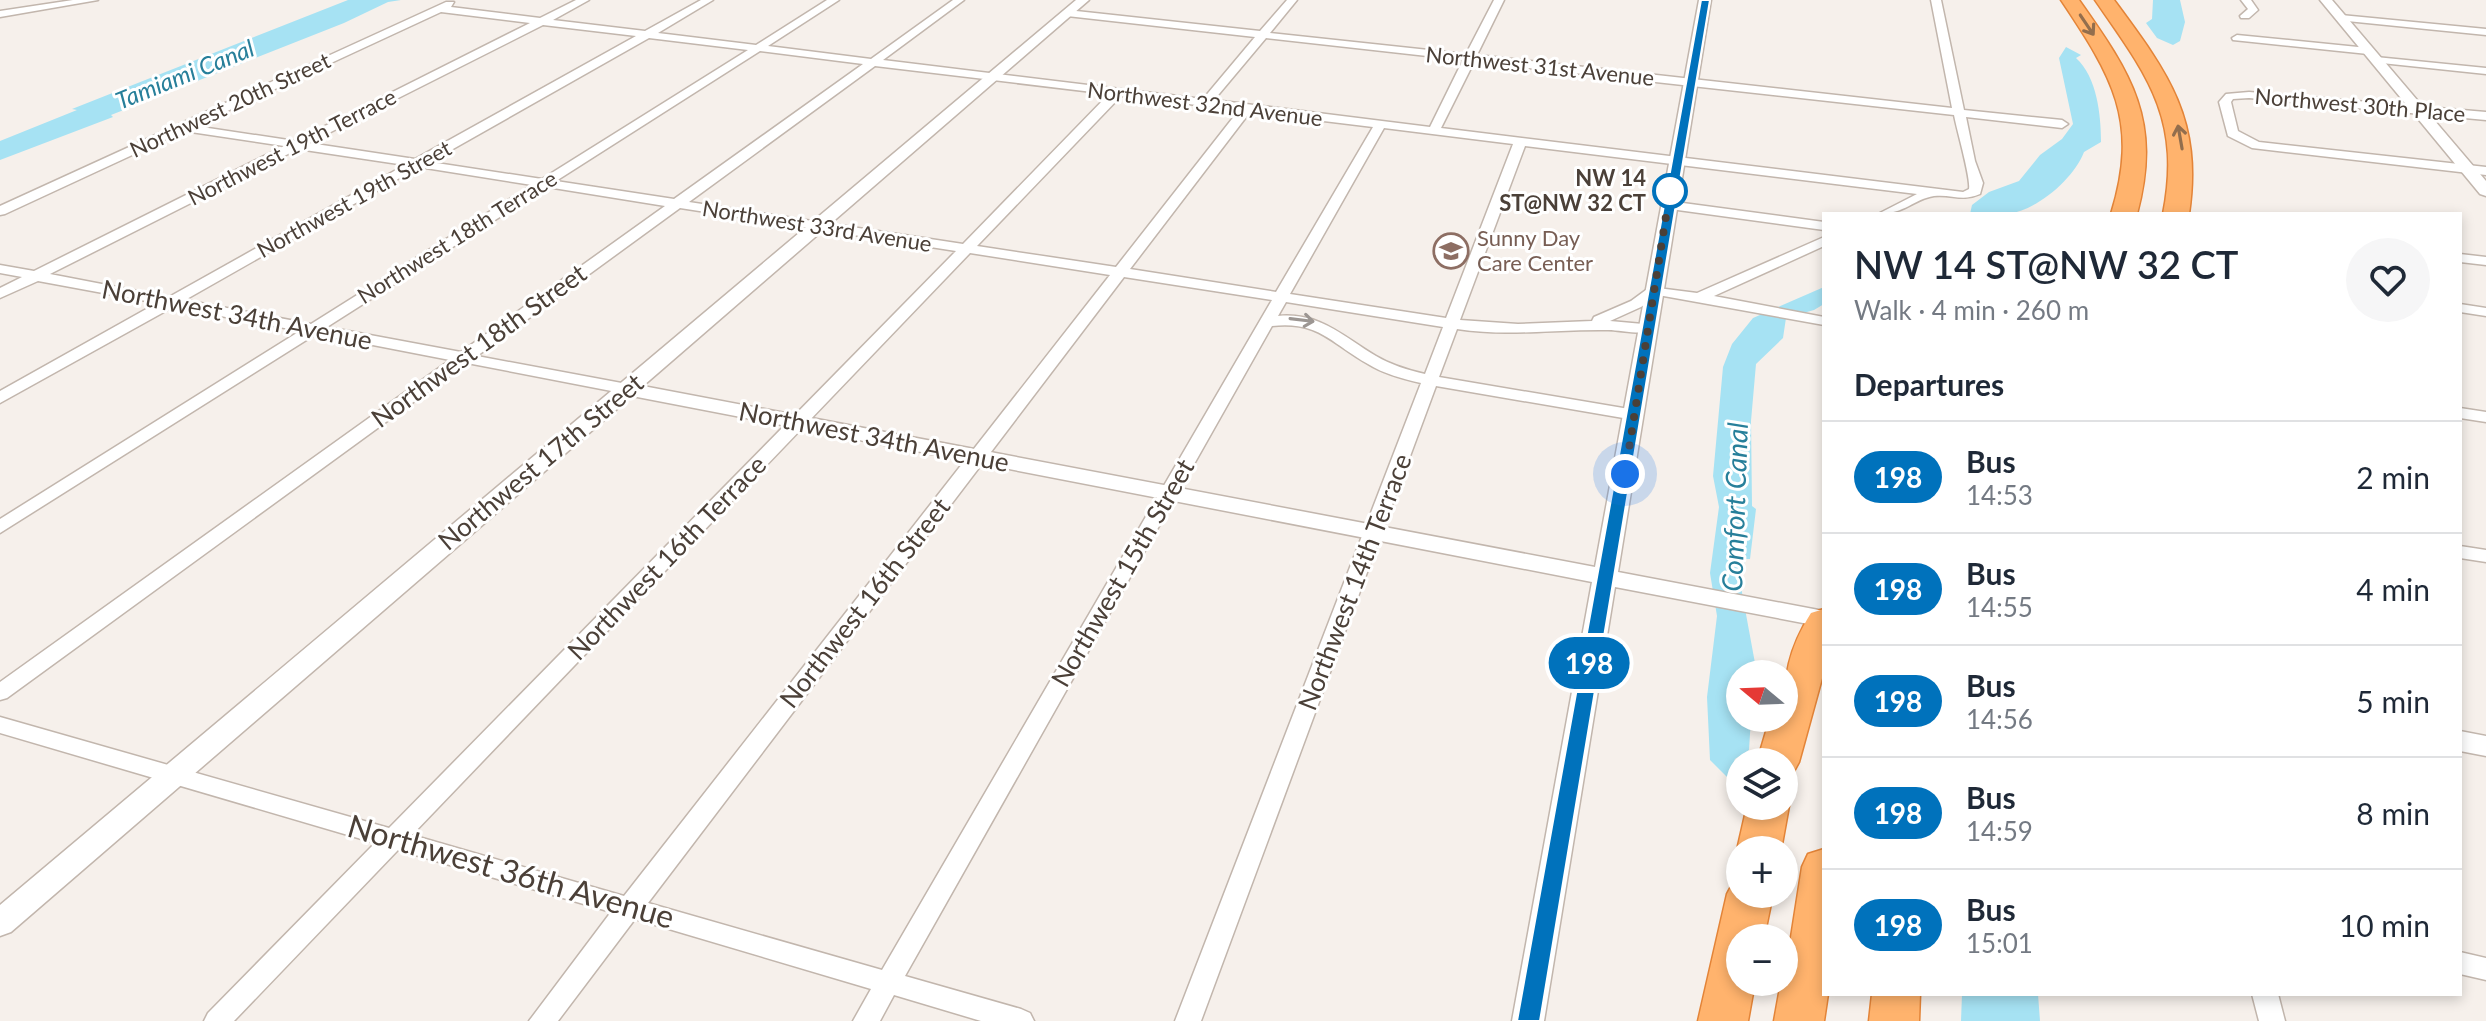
<!DOCTYPE html>
<html lang="en">
<head>
<meta charset="utf-8">
<style>
	:root { --surface:#fff; --page:#f6f6f7; --text:#1f2937; --muted:#747a83; --line:#e0e1e3 }
	body { margin:0; font-family:Lato,sans-serif; background:var(--page); color:var(--text); height:100vh; display:flex; flex-direction:column; font-size:30px; white-space:nowrap }
	* { box-sizing:border-box; margin:0 }
	p { font-size:26px; color:var(--muted) }
	.icon { flex:none; width:44px; height:44px; fill:none; stroke:currentColor; stroke-width:2; stroke-linecap:round; stroke-linejoin:round }
	.map { position:relative; flex:1; overflow:hidden }
	.sheet { position:absolute; left:1822px; top:212px; width:640px; height:784px; display:flex; flex-direction:column; background:var(--surface); border-radius:0px; box-shadow:0 4px 12px #0003 }
	.sheet>* { flex:none }
	.badge { padding:0 16px; border-radius:26px; font-size:28px; line-height:52px }
	.needle { width:52px; rotate:289deg }
	.fabs { position:absolute; left:1726px; top:660px; display:grid; gap:16px }
	.fabs a { display:grid; place-items:center; width:72px; height:72px; border-radius:50%; background:var(--surface); box-shadow:0 4px 12px #0003; font-size:40px }
	.you { position:absolute; width:40px; height:40px; margin:-20px; border:6px solid #fff; border-radius:50%; background:#1a73e8; box-shadow:0 0 0 12px #1a73e833 }
	.map>.badge { position:absolute; translate:-50% -50%; box-shadow:0 0 0 4px #fff }
	h2 { padding:0 32px; font-size:30px; line-height:72px }
	.round { display:grid; place-items:center; flex:none; width:84px; height:84px; border-radius:42px; background:var(--page) }
	.headline { display:flex; align-items:center; justify-content:space-between; height:136px; padding:0 32px }
	h1 { font-size:38px; font-weight:600; line-height:60px }
	ul { padding:0; list-style:none }
	li { display:flex; align-items:center; gap:24px; height:112px; padding:0 32px; border-top:2px solid var(--line) }
	li div { flex:1 }
	li b { display:block; font-size:30px }
	li em { font-style:normal }
	li .badge { min-width:88px; font-weight:700; text-align:center }
	.map>svg:first-child { display:block }
	.water { fill:#a6e2f3 }
	.lines { fill:none; stroke-linecap:round; stroke-linejoin:round }
	.minor-casing { stroke:#c2b6ad; stroke-width:3 }
	.tertiary-casing { stroke:#c2b6ad; stroke-width:3 }
	.motorway-casing { stroke:#e38438; stroke-width:3 }
	.minor { fill:#fff; fill-rule:evenodd }
	.tertiary { fill:#fff; fill-rule:evenodd }
	.motorway { fill:#ffb36d; fill-rule:evenodd }
	.oneway { stroke:#936e4d }
	.oneway2 { stroke:#9c9692 }
	.line { fill:#0072bc; stroke:#fff; stroke-width:2 }
	.walk { stroke:#4b4038; stroke-width:8; stroke-dasharray:0 14.4 }
	.stop-dot { fill:#fff; stroke:#0072bc; stroke-width:4 }
	.labels { text-anchor:middle; stroke-width:6; stroke-linejoin:round; paint-order:stroke }
	.far-street-label { font-size:22px; fill:#4b4038; stroke:#fff }
	.far-stop-label { font-size:22px; font-weight:bold; fill:#4b4038; stroke:#fff; text-anchor:end }
	.far-education-label { font-size:22px; fill:#785e54; stroke:#fff; text-anchor:start }
	.far-water-label { font-size:24px; font-style:italic; fill:#277f9a; stroke:#fff }
	.street-label { font-size:26px; fill:#4b4038; stroke:#fff }
	.water-label { font-size:28px; font-style:italic; fill:#277f9a; stroke:#fff }
	.near-street-label { font-size:32px; fill:#4b4038; stroke:#fff }
</style>
</head>
<body>
<div class="map">
<svg width="2486" height="1021" viewBox="0 0 2486 1021">
	<rect width="100%" height="100%" fill="#f6f0eb"/>
	<path class="water" d="M348 0H401L388 2 344 23 111 115 113 117 0 160V141L77 110 72 109Z
		M2153 0H2180L2185 22 2180 41 2173 45 2157 38 2146 23 2152 19Z
		M2066 47 2081 55 2076 58C2097 77 2101 115 2101 142L2084 152C2074 178 2039 209 2009 214 1997 216 1983 214 1970 214L1972 205 1989 192 2019 181 2040 155 2062 139 2073 124 2059 58Z
		M1824 287V304L1814 310 1786 318 1783 338 1756 364 1751 421 1752 506 1756 509 1750 559H1745L1741 587 1757 674H1740V718H1751L1749 750 1735 759 1728 778 1710 760 1707 697 1717 616 1710 573 1719 507 1713 476 1723 367 1732 344 1753 318Z
		M1962 994H2038L2040 1021H1961Z"/>
	<g class="lines">
		<defs>
			<path id="minor" d="M73 0H98L0 17V11Z
				M576 0H589L553 20 645 31 701 0H713L658 33 756 45 827 0H839L768 46 871 59 953 0H964L883 60 1203 99 1255 37 1067 16 1062 13 1067 10 1260 31 1287 0H1297L1270 33 1466 54 1494 0H1504L1477 55 1952 108 1931 0H1941L1964 110 2062 120 2068 124 2062 128 1966 117 1975 161 1983 183 1980 194C1962 202 1952 194 1934 196 1914 199 1905 214 1878 214L1917 194 1525 146 1460 320 1518 324 1592 321 1594 317 1631 301 1650 287 1697 293 1824 237V246L1714 296 1824 317V325L1658 295 1641 307 1610 321 1654 325 1657 328C1646 337 1622 330 1608 330 1557 329 1508 337 1457 329L1439 377 1635 410 1643 415 1635 420 1436 386 1201 1021H1175L1421 383C1403 379 1384 374 1368 364 1330 343 1320 321 1272 326L905 976 1021 1009 1030 1013 1034 1021H981L894 995 880 1021H853L871 989 635 919 558 1021H529L611 912 398 850 234 1021H204L208 1013 375 843 0 733V717L389 828 956 251 680 208 477 356 627 384 633 386 635 389 633 392 627 394 467 363 7 698 0 700V682L450 360 316 334 0 533V519L300 331 173 307 0 403V391L157 303 38 281 0 298V288L22 277 0 273V265L34 271 284 146 184 131 5 214 0 215V206L446 2H454L451 7 540 18ZM441 12 530 23 295 141 195 126ZM543 25 636 36 415 159 309 143ZM649 38 748 50 542 179 430 162ZM1266 38 1463 60 1430 127 1214 100ZM760 51 863 64 674 199 556 181ZM1474 62 1954 115C1957 131 1971 178 1969 189L1963 192 1441 128ZM875 66 1109 94 963 244 689 202ZM1121 96 1239 110 1116 267 977 246ZM1250 112 1373 127 1276 292 1130 269ZM1384 128 1513 144 1446 318 1290 294ZM298 149 405 165 169 297 50 274ZM419 167 532 185 311 324 185 300ZM547 187 665 206 461 352 327 327ZM970 253 1110 275 624 896 412 835ZM1124 277 1272 300 882 970 648 903ZM1286 302 1443 327 1425 374C1408 370 1391 365 1376 356 1342 336 1320 312 1278 316Z
				M2241 0H2251L2258 10 2249 18H2241L2240 16 2248 9Z
				M2341 15 2486 29V35L2337 20 2336 18Z
				M2237 35 2368 48 2373 51 2368 54 2233 40 2232 38Z
				M2376 57 2486 68V74L2372 62V58Z
				M2249 92 2486 112V120L2249 98 2233 99 2231 102 2238 131 2259 142 2486 167V175L2252 148 2228 136 2219 102 2226 94Z
				M1668 201 1824 222V230L1663 208 1661 205Z
				M2460 254 2486 257V265L2460 262Z
				M2460 304 2486 308V316L2460 312Z
				M2460 408 2486 412V422L2460 418Z
				M2460 546 2486 550V562L2460 558Z
				M2460 952 2486 958V980L2460 974Z
				M2252 994H2278L2285 1021H2259Z"/>
			<path id="tertiary" d="M1076 0H1089L643 386 1595 567 1699 0H1711L1618 572 1824 611V627L1615 587 1544 1021H1512L1592 582 632 396 11 932 0 936V905Z
				M2320 0H2332L2486 181V196L2480 194Z
				M2460 731 2486 736V756L2460 751Z"/>
			<path id="motorway" d="M2061 0H2079C2132 75 2162 120 2137 214H2111C2140 121 2112 76 2061 0Z
				M2095 0H2114C2168 73 2203 119 2189 214H2163C2182 118 2147 75 2095 0Z
				M1824 609V671L1799 762 1793 773 1784 776V762H1757L1770 718H1784C1784 676 1788 650 1811 613Z
				M1784 796 1789 806 1781 850H1740V856L1737 850 1747 806H1784Z
				M1824 849V994H1828L1824 1021H1774L1781 982H1784L1802 867 1808 854Z
				M1740 879V894H1773L1764 938H1740V982H1755L1748 1021H1698L1727 894 1734 881Z
				M1872 994H1920L1919 1021H1869Z"/>
		</defs>
		<use href="#minor" class="minor-casing"/>
		<use href="#tertiary" class="tertiary-casing"/>
		<use href="#motorway" class="motorway-casing"/>
		<use href="#minor" class="minor"/>
		<use href="#tertiary" class="tertiary"/>
		<use href="#motorway" class="motorway"/>
	</g>
	<defs><path id="oneway-shaft" d="M-6 0H5M1.5-3L5.5 0L1.5 3" fill="none" stroke-width="1.6" stroke-linecap="round" stroke-linejoin="round" transform="scale(2)"/></defs>
	<g class="oneway">
		<use href="#oneway-shaft" transform="translate(2087 25) rotate(56)"/>
		<use href="#oneway-shaft" transform="translate(2180 137) rotate(-100)"/>
	</g>
	<use class="oneway2" href="#oneway-shaft" transform="translate(1302 320) rotate(7)"/>
	<path class="line" d="M1701 0H1710L1540 1021H1517Z"/>
	<g class="lines">
		<path class="walk" d="M1625 474 1670 191"/>
	</g>
	<defs>
		<symbol id="school-ring" viewBox="-11 -11 22 22"><circle r="9.5" fill="#fff" stroke="#8d6e63" stroke-width="1.5"/><path d="M0-5L7-2L0 1L-7-2ZM-4 1L0 2.5L4 1V4Q0 6-4 4Z" fill="#8d6e63"/></symbol>
	</defs>
	<g fill-rule="evenodd">
		<use href="#school-ring" x="1431" y="231" width="40" height="40"/>
	</g>
	<circle class="stop-dot" cx="1670" cy="191" r="16"/>
	<g class="labels">
		<g class="far-street-label">
			<text transform="translate(1540 66) rotate(6)" y="8">Northwest 31st Avenue</text>
			<text transform="translate(1205 104) rotate(7)" y="8">Northwest 32nd Avenue</text>
			<text transform="translate(230 105) rotate(-25)" y="8">Northwest 20th Street</text>
			<text transform="translate(2360 105) rotate(5)" y="8">Northwest 30th Place</text>
			<text transform="translate(292 147) rotate(-27)" y="8">Northwest 19th Terrace</text>
			<text transform="translate(354 199) rotate(-29)" y="8">Northwest 19th Street</text>
			<text transform="translate(817 226) rotate(9)" y="8">Northwest 33rd Avenue</text>
			<text transform="translate(457 237) rotate(-32)" y="8">Northwest 18th Terrace</text>
		</g>
		<g class="far-stop-label">
			<text x="1646" y="186">NW 14<tspan x="1646" dy="25">ST@NW 32 CT</tspan></text>
		</g>
		<g class="far-education-label">
			<text x="1477" y="246">Sunny Day<tspan x="1477" dy="25">Care Center</tspan></text>
		</g>
		<g class="far-water-label">
			<text transform="translate(185 75) rotate(-22)" y="8">Tamiami Canal</text>
		</g>
		<g class="street-label">
			<text transform="translate(237 315) rotate(11)" y="9">Northwest 34th Avenue</text>
			<text transform="translate(479 346) rotate(-36)" y="9">Northwest 18th Street</text>
			<text transform="translate(874 437) rotate(11)" y="9">Northwest 34th Avenue</text>
			<text transform="translate(541 462) rotate(-40)" y="9">Northwest 17th Street</text>
			<text transform="translate(667 558) rotate(-46)" y="9">Northwest 16th Terrace</text>
			<text transform="translate(1123 573) rotate(-60)" y="9">Northwest 15th Street</text>
			<text transform="translate(1355 582) rotate(-69)" y="9">Northwest 14th Terrace</text>
			<text transform="translate(865 603) rotate(-52)" y="9">Northwest 16th Street</text>
		</g>
		<g class="water-label">
			<text transform="translate(1735 507) rotate(-88)" y="10">Comfort Canal</text>
		</g>
		<g class="near-street-label">
			<text transform="translate(511 872) rotate(16)" y="11">Northwest 36th Avenue</text>
		</g>
	</g>
</svg>
<div class="fabs">
<a><svg class="needle" viewBox="-14 -14 28 28"><path d="M0-13l5 13h-10z" fill="#e53935"/><path d="M0 13l5-13h-10z" fill="#747a83"/></svg></a>
<a><svg class="icon" aria-label="layers" viewBox="0 0 24 24"><path d="M12 4l9 5-9 5-9-5zM3 14l9 5 9-5"/></svg></a>
<a>+</a>
<a>−</a>
</div>
<div class="you" style="left:1625px;top:474px"></div>
<b class="badge" style="left:1589px;top:663px;background:#0072bc;color:#fff">198</b>
<section class="sheet">
<div class="headline"><div><h1>NW 14 ST@NW 32 CT</h1><p>Walk · 4 min · 260 m</p></div><a class="round"><svg class="icon" aria-label="heart" viewBox="0 0 24 24"><path d="M12 20l-8-8c-3-5 5-10 8-4 3-6 11-1 8 4z"/></svg></a></div>
<h2>Departures</h2>
<ul>
<li><span class="badge" style="background:#0072bc;color:#fff">198</span><div><b>Bus</b><p>14:53</p></div><em>2 min</em></li>
<li><span class="badge" style="background:#0072bc;color:#fff">198</span><div><b>Bus</b><p>14:55</p></div><em>4 min</em></li>
<li><span class="badge" style="background:#0072bc;color:#fff">198</span><div><b>Bus</b><p>14:56</p></div><em>5 min</em></li>
<li><span class="badge" style="background:#0072bc;color:#fff">198</span><div><b>Bus</b><p>14:59</p></div><em>8 min</em></li>
<li><span class="badge" style="background:#0072bc;color:#fff">198</span><div><b>Bus</b><p>15:01</p></div><em>10 min</em></li>
</ul>
</section>
</div>
</body>
</html>
